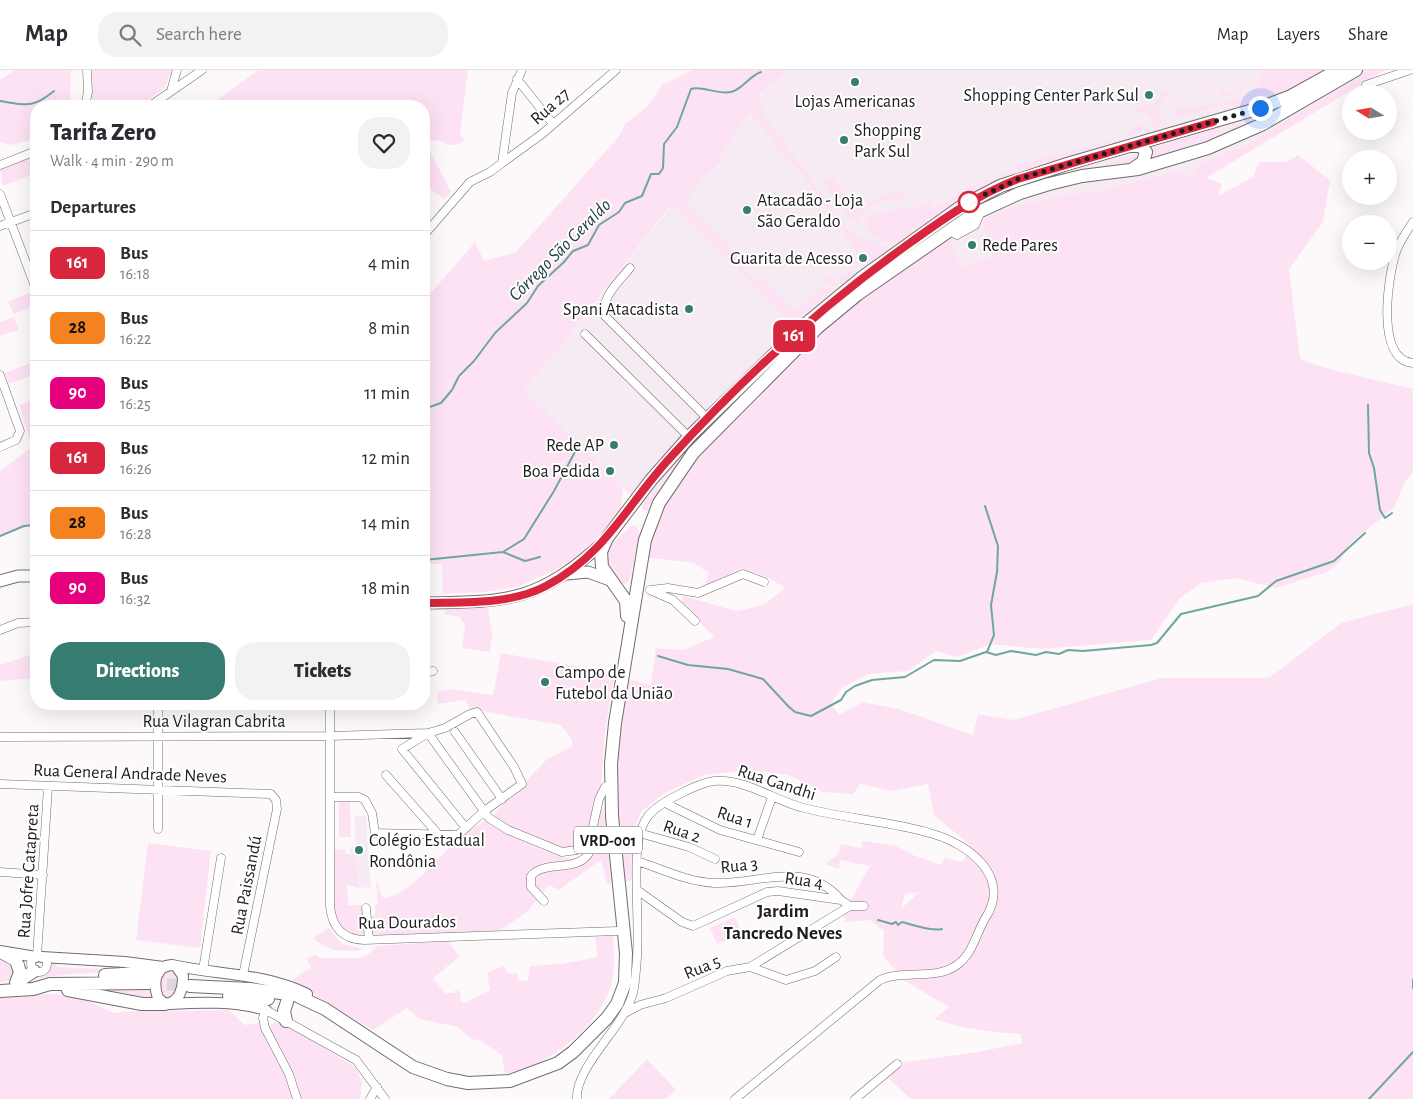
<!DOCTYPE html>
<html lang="en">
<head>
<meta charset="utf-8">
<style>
	:root { --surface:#fff; --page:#f2f2f3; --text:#2b2b33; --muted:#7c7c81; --line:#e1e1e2; --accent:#377c70 }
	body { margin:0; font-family:"Alegreya Sans",sans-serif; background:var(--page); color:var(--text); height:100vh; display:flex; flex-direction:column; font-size:19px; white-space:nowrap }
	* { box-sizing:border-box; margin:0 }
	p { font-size:16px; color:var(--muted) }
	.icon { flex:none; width:28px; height:28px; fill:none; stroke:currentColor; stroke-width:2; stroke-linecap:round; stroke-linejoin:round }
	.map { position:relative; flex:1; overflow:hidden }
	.details { position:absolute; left:30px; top:30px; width:400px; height:610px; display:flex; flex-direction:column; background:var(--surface); border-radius:20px; box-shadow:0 5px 20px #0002 }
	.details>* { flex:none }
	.badge { padding:0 10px; border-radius:8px; font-size:18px; line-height:32px }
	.needle { width:32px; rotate:281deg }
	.tools { position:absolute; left:1342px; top:15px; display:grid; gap:10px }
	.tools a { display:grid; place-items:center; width:55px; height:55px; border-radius:50%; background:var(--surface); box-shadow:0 5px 20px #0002; font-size:25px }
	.you { position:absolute; width:25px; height:25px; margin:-12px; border:4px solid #fff; border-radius:50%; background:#1a73e8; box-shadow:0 0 0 8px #1a73e833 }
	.map>.badge { position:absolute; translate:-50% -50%; box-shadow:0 0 0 2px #fff }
	h2 { padding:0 20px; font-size:19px; line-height:45px }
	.round { display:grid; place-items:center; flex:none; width:52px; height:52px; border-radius:20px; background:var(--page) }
	.head { display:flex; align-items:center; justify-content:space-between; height:85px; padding:0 20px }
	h1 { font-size:24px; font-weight:800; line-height:38px }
	.cta { display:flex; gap:10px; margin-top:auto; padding:10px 20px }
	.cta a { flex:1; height:58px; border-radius:20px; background:var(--accent); color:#fff; font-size:20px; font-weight:800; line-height:58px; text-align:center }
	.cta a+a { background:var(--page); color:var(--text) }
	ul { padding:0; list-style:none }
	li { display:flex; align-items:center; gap:15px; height:65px; padding:0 20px; border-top:1px solid var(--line) }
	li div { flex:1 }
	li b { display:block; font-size:19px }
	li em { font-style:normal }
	li .badge { min-width:55px; font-weight:700; text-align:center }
	header { display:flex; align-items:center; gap:30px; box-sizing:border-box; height:70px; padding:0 25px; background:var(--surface); border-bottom:1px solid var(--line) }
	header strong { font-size:24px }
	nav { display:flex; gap:28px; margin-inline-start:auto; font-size:18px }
	.search { width:350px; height:45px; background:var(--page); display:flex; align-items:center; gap:12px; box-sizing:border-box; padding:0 18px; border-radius:20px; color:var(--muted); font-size:19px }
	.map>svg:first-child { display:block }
	.built { fill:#f6ebf2 }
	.green { fill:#fde2f4; fill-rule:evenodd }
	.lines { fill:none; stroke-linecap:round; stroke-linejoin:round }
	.stream { stroke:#70a79d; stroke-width:2 }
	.primary-tunnel { stroke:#dcd8da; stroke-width:12; stroke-dasharray:12 6; stroke-linecap:butt }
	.minor-casing { stroke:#716e70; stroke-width:9 }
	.tertiary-casing { stroke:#716e70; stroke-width:12 }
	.secondary-casing { stroke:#716e70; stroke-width:13 }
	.primary-casing { stroke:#716e70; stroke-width:14 }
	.minor { stroke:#fff; stroke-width:8 }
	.tertiary { stroke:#fff; stroke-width:10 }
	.secondary { stroke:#fff; stroke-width:11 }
	.primary { stroke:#fff; stroke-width:12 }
	.line-casing { stroke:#fff; stroke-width:11 }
	.line { stroke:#d7263d; stroke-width:8 }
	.walk { stroke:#1e1d1e; stroke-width:5; stroke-dasharray:0 9 }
	.poi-dot { fill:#377c70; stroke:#fff; stroke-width:2 }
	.stop-dot { fill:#fff; stroke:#d7263d; stroke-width:2.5 }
	.labels { text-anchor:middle; stroke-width:4; stroke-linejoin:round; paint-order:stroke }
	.shield { fill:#fff; stroke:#626162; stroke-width:1 }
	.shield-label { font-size:16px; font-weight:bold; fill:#1e1d1e }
	.poi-label { font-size:18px; fill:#1e1d1e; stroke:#fff; text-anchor:end }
	.street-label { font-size:18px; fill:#1e1d1e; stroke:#fff }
	.water-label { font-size:19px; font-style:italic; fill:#1e433c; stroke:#fff }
	.neighbourhood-label { font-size:19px; font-weight:bold; fill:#1e1d1e; stroke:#fff }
</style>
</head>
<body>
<header>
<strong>Map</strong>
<div class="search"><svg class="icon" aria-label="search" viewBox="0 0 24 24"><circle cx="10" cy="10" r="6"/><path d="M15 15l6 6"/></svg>Search here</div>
<nav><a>Map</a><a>Layers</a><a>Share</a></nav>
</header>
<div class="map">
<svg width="1413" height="1029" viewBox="0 0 1413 1029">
	<rect width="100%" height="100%" fill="#fdf9fb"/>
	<path class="built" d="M788 0H1369L1243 77 1199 93 1194 102 1184 105 1175 101 1101 121 1069 124 1014 136 982 148 992 188 960 198 951 166 656 450 567 365 524 320 551 289 671 136 679 140 703 108 724 93 719 87 759 30 762 20Z
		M354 746H366L371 817 359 818 357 789H351L350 777 356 776Z"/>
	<path class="green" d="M15 0H71L70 29 68 36H36V68L12 75 0 72V10Z
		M92 0H183L169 7 165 18 140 36H92Z
		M258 0H468L460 62 464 71 457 75H447L442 71 424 70 451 122 445 129 424 115V36H257L231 31 230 36H219V29Z
		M692 0H788L760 23 759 30 764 45 846 157C856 166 874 171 875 188L865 196 861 194C858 189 858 184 855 180 832 143 808 109 778 78L773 77 771 71 775 70 766 63 750 43 719 87 724 92 703 108 685 133 749 196 745 201 757 212 762 207 794 240 800 239 823 217H829L833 221 800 247 781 267 792 254 679 140 670 136 551 289 524 320 623 419 620 444 583 482 561 497 518 517 484 522 443 524 442 494H424V231L475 172 484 191 516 182 620 65 625 54 649 35 662 15Z
		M1261 0H1330L1288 22 1251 36 1234 37 1224 35 1177 48 1175 45 1178 37C1196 36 1244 33 1255 19 1259 14 1260 6 1261 0Z
		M1369 0H1385L1206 108 1222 114 1218 126 1253 107 1259 92H1287L1298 85 1330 110 1323 152 1289 199 1300 289C1336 303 1375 309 1413 319V403L1405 411 1394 438 1350 473 1340 492 1327 502 1276 518 1236 508 1201 513 1179 529 1151 570 1041 579 991 574 957 587 936 581 908 601 868 604 842 618 831 633 839 645 863 632 899 639 973 665 978 644 1013 650 1162 608H1269L1341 553 1413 534V1029H911L888 1008 905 992 978 982 1022 973 1021 964C990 962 963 959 934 949L949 937 905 911 883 886 884 861 870 850 846 852 843 844 870 796 840 790 839 799 825 794 839 783 841 774 861 778 863 771 896 776 913 785 941 795 944 788 963 792 966 785 968 786 970 775 934 745 928 714 892 721 860 714 853 724 822 722 789 705 750 700 704 705 663 724 641 742 633 761 631 785 634 810 625 812 617 759 615 700 625 608 651 615 656 578 684 580 714 567 681 532 684 526 736 541 764 535 785 518 769 508 742 498 705 516 709 503 694 493 645 487 656 450 669 426 690 395 717 365 823 260 905 197 951 166 960 197 992 188 982 148 1014 136 1069 124 1101 121 1175 101 1184 105 1194 102 1199 93 1243 77ZM919 822 902 838H901L905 824Z
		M1224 16 1225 22H1236L1237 17 1249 16 1230 25 1219 27Z
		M1212 17 1217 19 1212 24 1165 27 1157 40 1162 54 1152 58C1153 43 1143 41 1130 44L1145 34 1148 38 1161 27 1159 22 1167 19 1168 25 1211 23Z
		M1273 42 1245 56 1232 60V56Z
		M1139 53 1143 54 1147 60 1007 106 1002 105V103L1041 88 1119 69 1127 65Z
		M1214 59 1220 60V65L1150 88V82L1155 78Z
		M36 86V103L3 116 0 99Z
		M1132 86 1140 90 1123 97 1095 99Z
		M833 106 857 139 886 124 888 127 895 122 904 123 903 128C884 132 862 132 859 155L846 144 823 113Z
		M992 107V112L959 130 895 174 881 171 866 160V150L877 143 914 137 930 132 934 139 974 115Z
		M867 167 881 175 890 177 878 186Z
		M850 196 855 204 841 215 838 210 841 202 844 206 851 201 848 197Z
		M837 200 834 210 836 215 834 216 828 213 820 214Z
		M31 222 36 235 14 244 8 232Z
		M14 247 19 260 0 266V252Z
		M36 291V304L9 314 5 303Z
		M36 330V452L34 455 24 456 0 466V401L32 377 19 335Z
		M661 413 648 439 643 440 642 433Z
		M635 455 640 463 631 506 628 512 624 514 614 508 604 487 610 475 631 456Z
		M488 537 492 564 490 582 462 578 465 556 460 547 445 544V538Z
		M501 583 615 603C611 623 608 643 605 663 602 688 603 766 575 777 558 784 506 757 490 748L507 729 523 719 527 710 546 690 572 676V670L561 655 470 639 465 630 438 634 437 622 450 619 493 625Z
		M34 584 36 590V608L0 611V595Z
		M339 731H350L351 767H339Z
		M599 739H604L612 813 607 814 601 790 559 820 549 815 528 841 499 861 371 867 370 849 375 844V835L378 834 376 809 381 825 385 828C413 823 444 779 466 762 473 758 480 754 487 750 505 762 549 787 570 788 575 789 580 786 585 784Z
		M148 773 211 781 200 878 136 870Z
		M345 779 346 784H350L351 789 357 788 359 818 347 814 348 835H363L364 866C356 866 345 865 340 857 329 841 334 799 335 780Z
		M735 847 742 863 717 874 710 858Z
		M329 858 342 874 365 879C345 883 328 882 313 868Z
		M613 866C614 881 615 897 612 912 601 956 548 997 505 1004L502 985 479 970 471 969 458 957 419 949 407 938 373 960 291 911 311 897 306 888 316 885 320 888H359L366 886 378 876 448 871 459 887 433 908 445 923H454L455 920 460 922 461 932 464 933 490 920 487 903 504 896 507 903H517L518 910 528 911 530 896 561 894 598 887 595 867Z
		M0 889 15 897 12 911 0 912Z
		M55 890 57 897 108 899 114 895 141 897 140 901 70 904 26 910 32 904 42 903 48 899V892Z
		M167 901 175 903 177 908V922L168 928 161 926C160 916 157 907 167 901Z
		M153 905 155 929 129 926 106 919Z
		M55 924 82 928 114 943 133 941 229 940 245 955 259 953C268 979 288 1001 293 1029H0V926Z
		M276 952 284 953 356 998 362 1013 360 1029H302L270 960 271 954Z
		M647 989 676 1020 666 1029H609Z"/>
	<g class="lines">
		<path class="stream" d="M0 31C26 35 32 39 54 21
			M1368 335 1369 383 1374 398 1380 440 1385 448 1392 443
			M424 339 441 333 452 320 459 306 474 291 495 263 527 233 538 216 564 192 573 181 588 175 599 155 619 142 625 133 642 126 651 104H659L663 98 664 74 677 57 691 19C700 15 718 25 731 22 742 20 749 6 761 2
			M985 436 998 476 997 502 991 535 994 565 987 582
			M0 466 24 456 36 455
			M503 482 524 469 554 421 576 380
			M424 490 503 482 525 491 540 487
			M658 586 688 595 728 599 763 609 789 637 795 642 811 646 841 630 846 622 855 616 872 610 905 607 934 590 960 591 986 582 996 585 1011 581 1036 585 1046 582 1059 584 1068 580 1083 581 1151 575 1157 573 1181 544 1258 526 1276 511 1334 491 1365 463
			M878 850 892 854 896 852 898 855 902 852C910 854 933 862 942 859
			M1413 910V918
			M1369 1029 1413 982"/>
		<path class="primary-tunnel" d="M149 913 190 916"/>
		<defs>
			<path id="minor" d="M522 0 512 23 502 93 542 64 616 0
				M517 9 553 54
				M1366 15 1410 0
				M171 21 177 0
				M85 36 88 22 87 0
				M150 36 202 0
				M0 95 36 81
				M0 124 36 219
				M1413 152C1406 162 1400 171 1396 182 1388 206 1375 290 1413 293
				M0 156 36 143
				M948 160 957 165 975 155 981 141
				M424 165 470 112 490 102 502 93
				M630 198C620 210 600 228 605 246L708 349
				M585 264 689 367
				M0 305 20 361 16 370 0 377
				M650 520 668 518 698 523 743 504 764 512
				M650 520 673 530 695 551
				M0 560 18 553 36 552
				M424 603 433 601
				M158 634V759
				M330 634V836C332 857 342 869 364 870L617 861
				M455 662 502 729
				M0 667 330 666 428 663 489 748 508 760 562 782 577 780 590 770 599 729 605 717
				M386 705 438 764
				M0 714 271 724 276 730 277 739 243 905
				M331 727H359L365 730 372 743 375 763 458 765 483 742 522 714 514 697 477 642 470 644 445 658 428 663 402 679 466 758
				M665 733 720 760 799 782
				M639 763 689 777 715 789
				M757 770 772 727
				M637 791C662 799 688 812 714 813 759 815 805 788 841 830
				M0 802 43 805
				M637 820 682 852 693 856 767 822 778 821 841 830 850 836H864
				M544 831 531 817V806C545 789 579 804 590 781V770
				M366 838 369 870
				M0 884 20 895
				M37 886 48 717
				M31 894a8 8 0 1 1 16 0a8 8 0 1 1-16 0Z
				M750 897 786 910 815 901 836 887
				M203 900 221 788
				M625 943 640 935 666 928 727 901 750 897 850 836
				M297 1029 289 1004 265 958 263 948 266 940 356 990 385 1029
				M370 1029 377 1017
				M577 1029C575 997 622 959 632 926 635 918 635 908 636 900 641 856 633 813 638 770 640 761 643 753 648 746 658 733 698 713 714 711 745 708 775 731 804 738 846 749 892 751 933 764 970 775 1011 807 986 847 976 863 973 884 957 895 935 911 904 899 880 910L735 1029
				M855 1029 897 994"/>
			<path id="tertiary" d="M0 881 36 887
				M42 887 125 892 163 897
				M176 896 183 906C183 918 180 933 165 934L158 928C153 914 154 896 172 895 218 905 264 903 307 924
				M170 934C201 932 235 931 266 940"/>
			<path id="secondary" d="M567 504 588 502 610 510
				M0 511 18 506H36
				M424 533C512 532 539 531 606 470"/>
			<path id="primary" d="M1131 76H1141L1146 82 1143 92 1134 98
				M627 546 626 531 602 497 601 482 607 468 651 410 689 367 802 257 864 206 962 136 1000 116 1067 94 1260 38 1291 26 1338 0
				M105 905 158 902
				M16 913 20 902 17 893
				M16 913 34 901
				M190 916 250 919 295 925 325 939 413 997 447 1009 468 1013 510 1011 558 993 573 982 607 948 617 934 625 913 626 883 612 746 611 694 615 653 645 470 659 433 693 383 817 258 858 224 972 145 1020 123 1049 114 1082 106 1138 99 1208 78 1263 54 1356 0
				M68 920 142 934H165
				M0 921 33 919 50 914 149 913
				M229 926 268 929
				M286 951 284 941 287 932"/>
		</defs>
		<use href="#minor" class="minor-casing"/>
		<use href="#tertiary" class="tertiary-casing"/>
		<use href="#secondary" class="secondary-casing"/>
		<use href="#primary" class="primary-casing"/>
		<use href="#minor" class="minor"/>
		<use href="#tertiary" class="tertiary"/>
		<use href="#secondary" class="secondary"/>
		<use href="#primary" class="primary"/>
	</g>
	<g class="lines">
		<defs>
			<path id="line" d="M424 533C464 532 510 535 546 516 605 485 627 435 669 389 741 310 820 237 907 175 943 149 977 125 1018 109L1213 52"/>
		</defs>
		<use href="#line" class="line-casing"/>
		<use href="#line" class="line"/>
		<path class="walk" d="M969 132 1018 109 1260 38"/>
	</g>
	<g class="poi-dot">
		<circle cx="855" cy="12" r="5"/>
		<circle cx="1149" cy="25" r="5"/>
		<circle cx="844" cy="70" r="5"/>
		<circle cx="747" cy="140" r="5"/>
		<circle cx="972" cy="175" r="5"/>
		<circle cx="863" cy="188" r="5"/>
		<circle cx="689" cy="239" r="5"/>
		<circle cx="614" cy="375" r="5"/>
		<circle cx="610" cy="401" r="5"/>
		<circle cx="545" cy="612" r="5"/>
		<circle cx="359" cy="780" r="5"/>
	</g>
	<circle class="stop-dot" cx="969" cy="132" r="10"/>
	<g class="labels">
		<rect class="shield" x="574" y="756.5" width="68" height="27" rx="4"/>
		<g class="shield-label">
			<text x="608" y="776">VRD-001</text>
		</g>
		<g class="poi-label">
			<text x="1139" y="31">Shopping Center Park Sul</text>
			<text x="855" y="37" text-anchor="middle">Lojas Americanas</text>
			<text x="854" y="66" text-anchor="start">Shopping<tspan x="854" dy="21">Park Sul</tspan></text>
			<text x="757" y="136" text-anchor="start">Atacadão - Loja<tspan x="757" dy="21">São Geraldo</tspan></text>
			<text x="982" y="181" text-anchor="start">Rede Pares</text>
			<text x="853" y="194">Guarita de Acesso</text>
			<text x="679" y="245">Spani Atacadista</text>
			<text x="604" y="381">Rede AP</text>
			<text x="600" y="407">Boa Pedida</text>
			<text x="555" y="608" text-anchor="start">Campo de<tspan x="555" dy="21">Futebol da União</tspan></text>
			<text x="369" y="776" text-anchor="start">Colégio Estadual<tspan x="369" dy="21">Rondônia</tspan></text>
		</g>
		<g class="street-label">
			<text transform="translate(550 36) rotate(-41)" y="6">Rua 27</text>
			<text x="214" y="657">Rua Vilagran Cabrita</text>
			<text transform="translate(130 703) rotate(2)" y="6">Rua General Andrade Neves</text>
			<text transform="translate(777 712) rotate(18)" y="6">Rua Gandhi</text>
			<text transform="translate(735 747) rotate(18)" y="6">Rua 1</text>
			<text transform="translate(682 761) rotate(19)" y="6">Rua 2</text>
			<text transform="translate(739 795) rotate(-6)" y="6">Rua 3</text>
			<text transform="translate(28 801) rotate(-86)" y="6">Rua Jofre Catapreta</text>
			<text transform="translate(804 810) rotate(8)" y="6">Rua 4</text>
			<text transform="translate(246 815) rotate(-79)" y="6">Rua Paissandú</text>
			<text transform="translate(407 852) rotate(-1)" y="6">Rua Dourados</text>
			<text transform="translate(702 897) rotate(-22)" y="6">Rua 5</text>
		</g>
		<g class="water-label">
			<text transform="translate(559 179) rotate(-45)" y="7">Córrego São Geraldo</text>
		</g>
		<g class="neighbourhood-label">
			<text x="783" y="847">Jardim<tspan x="783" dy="22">Tancredo Neves</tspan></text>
		</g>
	</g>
</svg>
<div class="tools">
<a><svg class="needle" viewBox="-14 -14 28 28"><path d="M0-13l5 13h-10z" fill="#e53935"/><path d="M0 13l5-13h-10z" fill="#7c7c81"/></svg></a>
<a>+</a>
<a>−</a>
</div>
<div class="you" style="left:1260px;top:38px"></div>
<b class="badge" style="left:794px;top:266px;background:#d7263d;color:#fff">161</b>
<section class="details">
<div class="head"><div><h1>Tarifa Zero</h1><p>Walk · 4 min · 290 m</p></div><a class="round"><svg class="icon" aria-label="heart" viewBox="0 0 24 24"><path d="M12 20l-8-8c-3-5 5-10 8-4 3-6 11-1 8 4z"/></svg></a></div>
<h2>Departures</h2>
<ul>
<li><span class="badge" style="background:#d7263d;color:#fff">161</span><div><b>Bus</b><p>16:18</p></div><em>4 min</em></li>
<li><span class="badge" style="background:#f58220;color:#111">28</span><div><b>Bus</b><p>16:22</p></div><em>8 min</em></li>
<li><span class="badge" style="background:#e6007e;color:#fff">90</span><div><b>Bus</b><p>16:25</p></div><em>11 min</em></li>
<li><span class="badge" style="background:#d7263d;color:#fff">161</span><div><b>Bus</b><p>16:26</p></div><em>12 min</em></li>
<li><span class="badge" style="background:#f58220;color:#111">28</span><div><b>Bus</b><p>16:28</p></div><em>14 min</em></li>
<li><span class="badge" style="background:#e6007e;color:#fff">90</span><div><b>Bus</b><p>16:32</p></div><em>18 min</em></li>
</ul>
<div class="cta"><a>Directions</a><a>Tickets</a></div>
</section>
</div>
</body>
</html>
